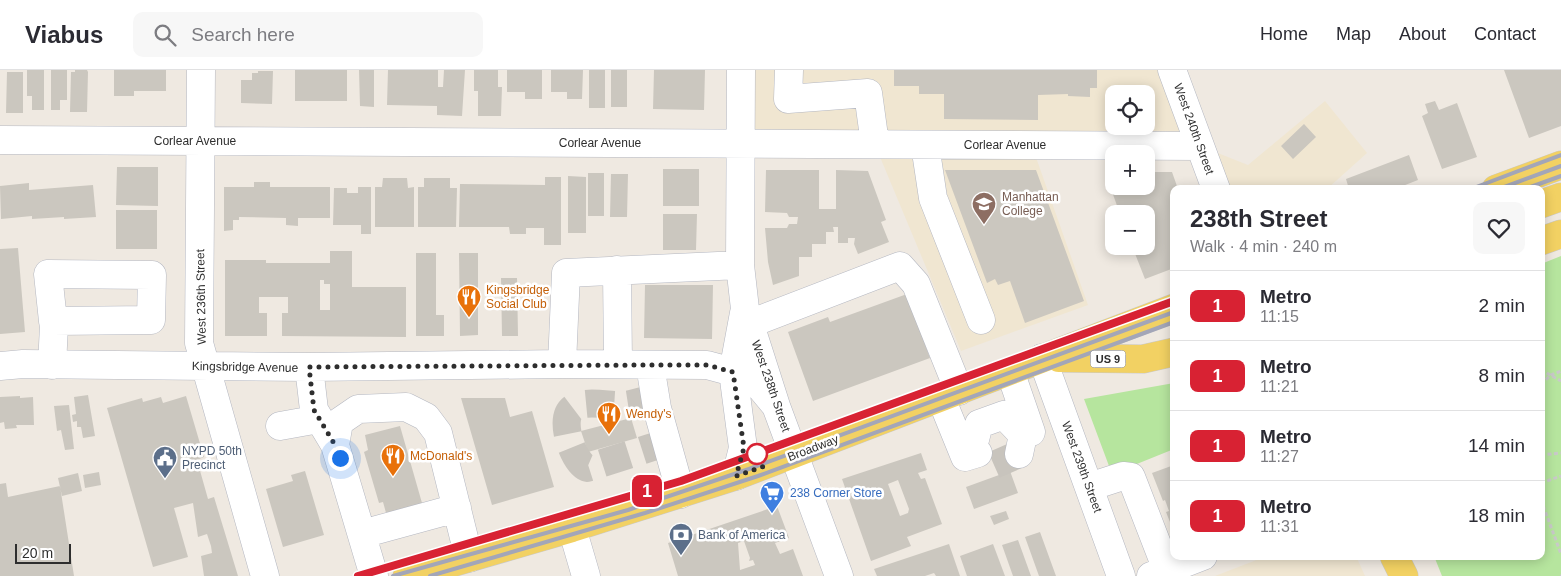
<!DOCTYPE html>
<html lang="en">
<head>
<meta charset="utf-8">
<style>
	:root { --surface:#fff; --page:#f7f7f7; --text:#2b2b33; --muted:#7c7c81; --line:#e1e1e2 }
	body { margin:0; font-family:Arial,sans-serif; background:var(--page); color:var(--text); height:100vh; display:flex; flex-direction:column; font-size:19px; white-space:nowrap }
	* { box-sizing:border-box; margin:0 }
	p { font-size:16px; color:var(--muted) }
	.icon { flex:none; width:28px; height:28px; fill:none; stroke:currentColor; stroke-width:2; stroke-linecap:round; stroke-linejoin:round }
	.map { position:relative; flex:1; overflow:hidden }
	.panel { position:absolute; left:1170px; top:115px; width:375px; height:375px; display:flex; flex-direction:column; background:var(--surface); border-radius:10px; box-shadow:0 2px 12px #0003 }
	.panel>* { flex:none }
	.badge { padding:0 10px; border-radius:8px; font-size:18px; line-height:32px }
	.fabs { position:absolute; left:1105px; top:15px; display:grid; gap:10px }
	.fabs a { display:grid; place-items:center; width:50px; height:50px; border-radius:10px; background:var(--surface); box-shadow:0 2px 12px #0003; font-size:25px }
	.scale { position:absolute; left:15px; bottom:12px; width:56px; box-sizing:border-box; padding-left:5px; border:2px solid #2e2e2e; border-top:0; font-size:14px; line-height:18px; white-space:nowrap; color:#2e2e2e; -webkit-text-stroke:4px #fff; paint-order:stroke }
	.you { position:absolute; width:25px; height:25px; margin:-12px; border:4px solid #fff; border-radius:50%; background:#1a73e8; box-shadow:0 0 0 8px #1a73e833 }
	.map>.badge { position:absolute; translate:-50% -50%; box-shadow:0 0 0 2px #fff }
	.round { display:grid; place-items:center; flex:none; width:52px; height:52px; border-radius:10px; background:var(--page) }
	.headline { display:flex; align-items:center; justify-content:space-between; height:85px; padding:0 20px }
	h1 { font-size:24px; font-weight:800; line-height:38px }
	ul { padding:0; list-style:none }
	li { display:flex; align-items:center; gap:15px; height:70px; padding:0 20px; border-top:1px solid var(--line) }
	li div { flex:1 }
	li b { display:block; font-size:19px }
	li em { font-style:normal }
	li .badge { min-width:55px; font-weight:700; text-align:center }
	header { display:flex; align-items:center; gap:30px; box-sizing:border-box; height:70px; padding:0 25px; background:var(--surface); border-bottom:1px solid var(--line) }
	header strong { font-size:24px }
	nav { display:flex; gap:28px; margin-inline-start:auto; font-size:18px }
	.search { width:350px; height:45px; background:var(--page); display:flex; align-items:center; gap:12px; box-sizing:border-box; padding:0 18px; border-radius:10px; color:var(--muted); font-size:19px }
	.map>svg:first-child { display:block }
	.education { fill:#f0e6d1; fill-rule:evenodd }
	.green { fill:#b6e59e }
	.building { fill:#cbc7bf; fill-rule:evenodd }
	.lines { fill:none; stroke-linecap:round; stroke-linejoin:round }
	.minor-tunnel { stroke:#c8c4bd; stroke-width:28; stroke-dasharray:28 14; stroke-linecap:butt }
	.minor-casing { stroke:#b4b7c1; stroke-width:29 }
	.major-casing { stroke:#c9c9c9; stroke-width:29 }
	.path { stroke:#c9c9c9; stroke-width:3; stroke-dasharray:4 2.5; stroke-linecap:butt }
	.minor { stroke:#fff; stroke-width:28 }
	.major { stroke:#f2d163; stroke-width:28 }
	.rail { stroke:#a3a6b8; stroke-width:4 }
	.line-casing { stroke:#fff; stroke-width:11 }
	.line { stroke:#d82233; stroke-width:8 }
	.walk { stroke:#2e2e2e; stroke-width:5; stroke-dasharray:0 9 }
	.stop-dot { fill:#fff; stroke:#d82233; stroke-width:2.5 }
	.labels { text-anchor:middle; stroke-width:5; stroke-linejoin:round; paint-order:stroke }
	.shield { fill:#fff; stroke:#6d6d6d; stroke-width:1 }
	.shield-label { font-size:11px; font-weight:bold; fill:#2e2e2e }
	.street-label { font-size:12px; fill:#2e2e2e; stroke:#fff }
	.education-label { font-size:12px; fill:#785e54; stroke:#fff; text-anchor:start }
	.food-label { font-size:12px; fill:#c56008; stroke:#fff; text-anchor:start }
	.service-label { font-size:12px; fill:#4e5e75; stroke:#fff; text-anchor:start }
	.shop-label { font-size:12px; fill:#366cbe; stroke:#fff; text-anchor:start }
</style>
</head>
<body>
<header>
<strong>Viabus</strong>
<div class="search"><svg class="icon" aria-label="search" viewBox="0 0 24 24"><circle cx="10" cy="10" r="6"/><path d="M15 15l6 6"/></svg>Search here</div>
<nav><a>Home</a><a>Map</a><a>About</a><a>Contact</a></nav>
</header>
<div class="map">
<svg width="1561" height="506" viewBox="0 0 1561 506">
	<rect width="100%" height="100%" fill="#efe9e1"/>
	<path class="education" d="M741 0H1172L1200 76 1248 95 1325 31 1367 83 1327 119H1216L1200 76H1032L1088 235 961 281 875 75 741 74ZM1114 24H1146V56H1114Z
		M1267 486H1356L1365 506H1215Z"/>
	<path class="green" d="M1561 186V506H1442L1434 486H1541V194Z
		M1174 313V379L1112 404 1084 329Z"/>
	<path class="building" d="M27 0H44V40H32V26H27Z
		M51 0H67V30H60V40H51Z
		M75 0H87L88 2 87 42H70L71 2H75Z
		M114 0H166V21H134V26H114Z
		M295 0H347V31H295Z
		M359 0H374V37L360 36Z
		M388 0H438V17H443L444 0H465L462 46 437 45V36L387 35Z
		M474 0H498V17H502L501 46H478V21H474Z
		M507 0H542V29H525V22H507Z
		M551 0H583L582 29H567V22H551Z
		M589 0H605V38H589Z
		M611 0H627V37H611Z
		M654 0H705L704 40 653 39Z
		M894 0H1097V18H1090V27L1068 26V24L1038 25V50L944 49V24H919V16H894Z
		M1504 0H1561V56L1529 68Z
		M258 1H273L272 34 241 33V10H252V3H258Z
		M7 2H23V43H6Z
		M1435 31 1439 40 1457 33 1477 87 1442 99 1422 46 1428 43 1425 34Z
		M1304 54 1316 67 1293 89 1281 76Z
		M1409 85 1418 110 1395 119H1349L1346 109Z
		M117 97H158V136L116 135Z
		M663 99H699V136H663Z
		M766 100H819V139H836V100L868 101 886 150 881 152 889 172 858 184 854 174 855 168H848V173H838V157H833L834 162H826V174H812V187H799V206L773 215 768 192 765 158H787L789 154H797L798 147H789L787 143 765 142Z
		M945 100H1036L1084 231 1025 253 1010 211 998 215 995 209 987 213Z
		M1105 102H1114V116H1146V102H1172L1178 119H1174V198L1145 209 1132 176H1146V144H1120Z
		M588 103H604V146H588Z
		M611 104H628L627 147H610Z
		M568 106 586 107V163H568Z
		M545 107H561V175H544V158H526V164H510L509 157H459L460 114 545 115Z
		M383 108H407L408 118 414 117V157H375V117H382Z
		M424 108H450V118H457L456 157H418V117H424Z
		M254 112H270V117H330V148H298V156L286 155V148L239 147V150H233V160L224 161V117H254Z
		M29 113V120L93 115 96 147 64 149V147L32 149V146L1 149 0 116Z
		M358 117H371V164H361V155H333L334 118H347V123H358Z
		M116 140H157V179H116Z
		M663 144H697L696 180H663Z
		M18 178 25 262 0 264V179Z
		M330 181H352V217H406V267L282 266V243H288V227H259V243H267V266H225V190H266V193H330ZM320 210H324V214H330V240H320Z
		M416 183H436V245H444V266H416Z
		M459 183H478V265L460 266Z
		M501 208H517L518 266H502Z
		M645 215H713L712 269 644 268Z
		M907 224 930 288 813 331 788 262 828 247 830 252Z
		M88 325 95 366 83 368 81 357H77V351L73 352 72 345 76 344 74 327Z
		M20 326V328L33 327 34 355H16L17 358 5 359 4 352 0 353V327Z
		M186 326 204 387 197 390 208 429 214 427 238 506H204L201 486 212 483 211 476 207 464 198 467 193 433 174 438 188 487 153 497 107 338 142 328 143 332 161 327 163 333Z
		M461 328H505L510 347 532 341 554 417 492 435Z
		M69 335 74 379 65 380 61 360 57 361 54 336Z
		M631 348 637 368 588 382 581 361Z
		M400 356 424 440 388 450 383 432 379 433 364 382 368 380 365 365Z
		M921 383 927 400 918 403 921 409 925 408 942 454 907 467 911 476 871 491 842 409ZM898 410 909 439 908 443 900 446 888 414Z
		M1174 395V462L1166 442 1169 441 1165 430 1163 431 1152 403Z
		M305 401 324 465 283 477 266 419 293 411 291 405Z
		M1010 401 1018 423 974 439 966 417Z
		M99 402 101 415 85 418 83 405Z
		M78 403 82 421 62 426 58 408Z
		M6 413 8 427 60 416 74 506H0V414Z
		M777 436 789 468 775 473 780 484 793 479 803 506H678L668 473ZM744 471 750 488 749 491 753 490 755 495 740 500 738 473Z
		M1006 441 1009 449 994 455 990 446Z
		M1040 462 1056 506H1039L1025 467Z
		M1018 470 1031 506H1013L1002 475Z
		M949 474 960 506H936L934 503 925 506H877L874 499Z
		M993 474 1005 506H967L960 486Z"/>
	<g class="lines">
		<path class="minor-tunnel" d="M655 327C645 330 635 334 625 335 610 336 588 330 574 337 557 347 573 392 587 398L665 373
			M994 395 1019 384"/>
		<defs>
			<path id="minor" d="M201 0 199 273 265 506
				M741 0 740 195 745 239 776 336 839 506
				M789 0 788 29 868 23 875 74
				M1172 0 1216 119
				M0 70 1200 76
				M925 75 933 128 981 250
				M617 200 618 294
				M749 254 900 196 916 214 959 321
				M1042 288 1121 506
				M562 294 566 203 740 195
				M52 295 54 256 53 251 48 204 152 205 151 250 53 251
				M650 295 657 338 681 424
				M0 296 23 294 309 297 562 294 707 295 733 302 757 313 776 336
				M309 297 314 340 335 375
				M1010 301 1031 362
				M941 328 965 387 978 383
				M280 356 319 349
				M971 385 979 354 1004 345 1023 365 1019 384
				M736 406 743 378 733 302 744 243
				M1089 417 1123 406 1131 407 1167 500
				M572 458 586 506
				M362 464 457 438
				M374 506 335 375 339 352 358 339 406 337 426 347 438 363 469 488
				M1151 506 1203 486"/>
			<path id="major" d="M1496 119 1561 95
				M1541 134 1561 127
				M1541 171 1561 164
				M1059 288 1143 289 1174 282
				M1394 486 1404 506
				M407 506 572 458 736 406 1174 238"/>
		</defs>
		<use href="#minor" class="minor-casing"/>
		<use href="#major" class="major-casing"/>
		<path class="path" d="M1541 300 1561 311
			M1541 314 1551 305 1561 301
			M1541 385 1561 383
			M1541 413 1561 406
			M1541 430 1561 484
			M1560 506H1561"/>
		<use href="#minor" class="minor"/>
		<use href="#major" class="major"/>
		<path class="rail" d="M1471 119 1561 85
			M1499 119 1561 96
			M1525 119 1561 106
			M358 506 681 411 1174 231
			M393 506 628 440 749 399 1174 242
			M430 506 645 443 758 406 1174 252"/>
	</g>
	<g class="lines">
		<defs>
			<path id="line" d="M358 506 681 411 1174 231"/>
		</defs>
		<use href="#line" class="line-casing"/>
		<use href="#line" class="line"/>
		<path class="walk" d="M340 388 335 375 314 340 309 297 650 295H707L733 302 744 378 736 406 765 396 757 384"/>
	</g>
	<defs>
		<symbol id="university-pin" viewBox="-11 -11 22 30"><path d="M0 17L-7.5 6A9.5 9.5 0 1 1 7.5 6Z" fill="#8d6e63" stroke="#fff"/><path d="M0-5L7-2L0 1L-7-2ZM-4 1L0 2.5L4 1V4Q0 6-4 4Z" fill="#fff"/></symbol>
		<symbol id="restaurant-pin" viewBox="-11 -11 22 30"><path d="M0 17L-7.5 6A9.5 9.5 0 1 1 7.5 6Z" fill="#e8710a" stroke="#fff"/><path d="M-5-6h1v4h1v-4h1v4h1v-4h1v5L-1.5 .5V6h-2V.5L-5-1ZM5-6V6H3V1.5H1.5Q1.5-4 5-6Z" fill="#fff"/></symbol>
		<symbol id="civic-pin" viewBox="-11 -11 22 30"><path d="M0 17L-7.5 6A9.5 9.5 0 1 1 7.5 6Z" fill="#5c6f8a" stroke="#fff"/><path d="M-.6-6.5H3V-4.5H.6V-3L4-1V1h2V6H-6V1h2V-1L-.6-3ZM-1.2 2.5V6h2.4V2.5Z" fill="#fff"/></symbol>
		<symbol id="supermarket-pin" viewBox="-11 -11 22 30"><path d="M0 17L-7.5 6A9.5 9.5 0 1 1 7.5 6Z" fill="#3f7fe0" stroke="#fff"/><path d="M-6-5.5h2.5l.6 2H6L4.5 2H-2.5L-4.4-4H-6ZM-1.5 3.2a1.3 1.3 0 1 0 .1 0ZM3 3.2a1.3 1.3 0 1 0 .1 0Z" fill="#fff"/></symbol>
		<symbol id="bank-pin" viewBox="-11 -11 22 30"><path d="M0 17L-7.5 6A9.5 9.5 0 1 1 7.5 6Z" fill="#5c6f8a" stroke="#fff"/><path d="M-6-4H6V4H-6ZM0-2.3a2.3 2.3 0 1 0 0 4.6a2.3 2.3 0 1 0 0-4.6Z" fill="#fff"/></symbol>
	</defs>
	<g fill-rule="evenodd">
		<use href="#university-pin" x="970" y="120" width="28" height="38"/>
		<use href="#restaurant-pin" x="455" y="213" width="28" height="38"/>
		<use href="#restaurant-pin" x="595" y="330" width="28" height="38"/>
		<use href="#restaurant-pin" x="379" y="372" width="28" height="38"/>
		<use href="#civic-pin" x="151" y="374" width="28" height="38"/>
		<use href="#supermarket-pin" x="758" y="409" width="28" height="38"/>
		<use href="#bank-pin" x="667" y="451" width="28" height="38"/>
	</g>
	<circle class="stop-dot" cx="757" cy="384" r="10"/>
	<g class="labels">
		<rect class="shield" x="1090.5" y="280.5" width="35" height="17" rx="4"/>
		<g class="shield-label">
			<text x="1108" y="293">US 9</text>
		</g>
		<g class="street-label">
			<text transform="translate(1194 59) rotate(70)" y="4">West 240th Street</text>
			<text x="195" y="75">Corlear Avenue</text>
			<text x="600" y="77">Corlear Avenue</text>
			<text x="1005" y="79">Corlear Avenue</text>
			<text transform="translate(201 227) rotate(-91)" y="4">West 236th Street</text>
			<text transform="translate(245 297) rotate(1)" y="4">Kingsbridge Avenue</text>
			<text transform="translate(771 316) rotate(71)" y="4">West 238th Street</text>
			<text transform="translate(813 378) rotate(-21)" y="4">Broadway</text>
			<text transform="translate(1082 397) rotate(70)" y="4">West 239th Street</text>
		</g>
		<g class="education-label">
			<text x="1002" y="131">Manhattan<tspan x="1002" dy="14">College</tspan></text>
		</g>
		<g class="food-label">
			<text x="486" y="224">Kingsbridge<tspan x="486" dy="14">Social Club</tspan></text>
			<text x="626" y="348">Wendy's</text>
			<text x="410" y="390">McDonald's</text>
		</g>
		<g class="service-label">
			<text x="182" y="385">NYPD 50th<tspan x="182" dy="14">Precinct</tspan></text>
			<text x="698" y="469">Bank of America</text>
		</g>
		<g class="shop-label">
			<text x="790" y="427">238 Corner Store</text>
		</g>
	</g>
</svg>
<div class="fabs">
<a><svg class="icon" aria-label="locate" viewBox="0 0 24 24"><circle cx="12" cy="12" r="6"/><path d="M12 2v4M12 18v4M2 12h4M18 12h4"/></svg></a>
<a>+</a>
<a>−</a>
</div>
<div class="scale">20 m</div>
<div class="you" style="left:340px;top:388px"></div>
<b class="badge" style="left:647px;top:421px;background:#d82233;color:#fff">1</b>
<section class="panel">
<div class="headline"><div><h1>238th Street</h1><p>Walk · 4 min · 240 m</p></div><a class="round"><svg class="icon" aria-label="heart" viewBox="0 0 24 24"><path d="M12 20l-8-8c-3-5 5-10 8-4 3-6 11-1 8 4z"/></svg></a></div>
<ul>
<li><span class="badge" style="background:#d82233;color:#fff">1</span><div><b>Metro</b><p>11:15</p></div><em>2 min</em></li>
<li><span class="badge" style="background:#d82233;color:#fff">1</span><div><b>Metro</b><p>11:21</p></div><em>8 min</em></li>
<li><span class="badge" style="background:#d82233;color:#fff">1</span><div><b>Metro</b><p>11:27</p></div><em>14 min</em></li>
<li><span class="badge" style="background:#d82233;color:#fff">1</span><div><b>Metro</b><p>11:31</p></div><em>18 min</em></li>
</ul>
</section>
</div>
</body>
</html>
